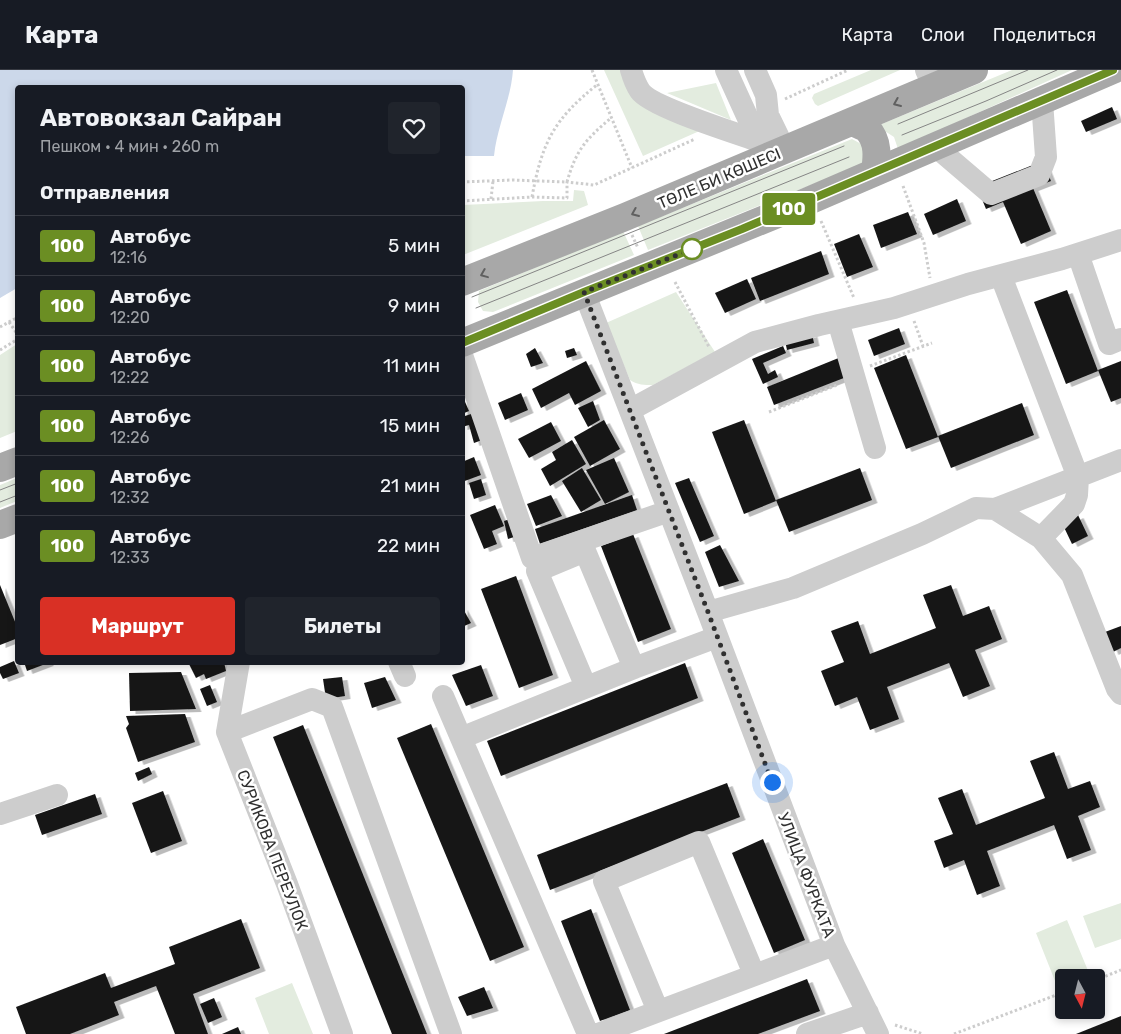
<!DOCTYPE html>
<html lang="ru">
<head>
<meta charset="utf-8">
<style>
	:root { --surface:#171b24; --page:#20242c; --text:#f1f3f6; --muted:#9ea1a6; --line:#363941; --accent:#d93025 }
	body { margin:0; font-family:Rubik,sans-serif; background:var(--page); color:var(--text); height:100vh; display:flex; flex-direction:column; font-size:19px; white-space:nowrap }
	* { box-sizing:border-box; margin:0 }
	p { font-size:16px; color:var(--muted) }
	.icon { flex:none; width:28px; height:28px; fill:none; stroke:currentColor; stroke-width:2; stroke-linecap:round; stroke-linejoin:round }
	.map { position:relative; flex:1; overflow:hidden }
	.panel { position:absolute; left:15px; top:15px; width:450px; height:580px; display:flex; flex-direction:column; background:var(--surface); border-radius:5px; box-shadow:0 2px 8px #0003 }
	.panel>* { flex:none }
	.badge { padding:0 10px; border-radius:4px; font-size:18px; line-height:32px }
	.needle { width:32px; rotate:173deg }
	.buttons { position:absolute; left:1055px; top:899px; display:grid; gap:10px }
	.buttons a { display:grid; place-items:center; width:50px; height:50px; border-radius:5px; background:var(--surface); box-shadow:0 2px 8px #0003; font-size:25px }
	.you { position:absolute; width:25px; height:25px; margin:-12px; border:4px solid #fff; border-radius:50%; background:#1a73e8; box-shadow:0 0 0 8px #1a73e833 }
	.map>.badge { position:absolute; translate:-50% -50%; box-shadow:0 0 0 2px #fff }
	h2 { padding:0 25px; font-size:19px; line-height:45px }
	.round { display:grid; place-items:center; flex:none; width:52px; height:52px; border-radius:5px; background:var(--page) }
	.overview { display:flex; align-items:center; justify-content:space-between; height:85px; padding:0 25px }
	h1 { font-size:24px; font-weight:700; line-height:38px }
	.primary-button { display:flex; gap:10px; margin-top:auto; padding:10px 25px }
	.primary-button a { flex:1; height:58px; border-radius:5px; background:var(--accent); color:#fff; font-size:20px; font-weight:700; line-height:58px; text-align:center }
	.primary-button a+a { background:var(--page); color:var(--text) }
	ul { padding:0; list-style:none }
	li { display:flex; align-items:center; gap:15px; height:60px; padding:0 25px; border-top:1px solid var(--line) }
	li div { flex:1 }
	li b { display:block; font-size:19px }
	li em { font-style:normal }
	li .badge { min-width:55px; font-weight:700; text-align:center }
	header { display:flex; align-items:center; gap:30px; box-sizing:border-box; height:70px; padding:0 25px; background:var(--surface); border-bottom:1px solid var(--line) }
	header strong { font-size:24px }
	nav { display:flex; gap:28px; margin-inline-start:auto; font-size:18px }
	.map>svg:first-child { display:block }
	.green { fill:#e3ecdf }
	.water { fill:#ccd8ea }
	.building { fill:#171717; filter:url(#shadow) }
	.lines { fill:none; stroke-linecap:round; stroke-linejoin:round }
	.path { stroke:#cdcdcd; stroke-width:3; stroke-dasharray:2.5 2.5; stroke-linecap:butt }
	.minor { stroke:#cdcdcd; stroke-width:22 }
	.major { stroke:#a8a8a8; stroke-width:28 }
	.tram { stroke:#858585; stroke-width:1 }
	.oneway { stroke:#606060 }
	.line-casing { stroke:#fff; stroke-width:11 }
	.line { stroke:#6b8e23; stroke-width:8 }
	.walk { stroke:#303030; stroke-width:5; stroke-dasharray:0 9 }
	.stop-dot { fill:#fff; stroke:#6b8e23; stroke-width:2.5 }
	.labels { text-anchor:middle; stroke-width:5; stroke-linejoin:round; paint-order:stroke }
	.street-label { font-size:16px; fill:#303030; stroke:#fff }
</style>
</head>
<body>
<header>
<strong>Карта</strong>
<nav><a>Карта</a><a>Слои</a><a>Поделиться</a></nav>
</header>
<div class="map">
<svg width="1121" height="964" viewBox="0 0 1121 964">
	<defs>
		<filter id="shadow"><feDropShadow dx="5.5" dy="3" stdDeviation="0" flood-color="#0004"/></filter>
	</defs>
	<rect width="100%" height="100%" fill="#fff"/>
	<path class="green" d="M604 0H625L704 59 643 86Z
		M871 0H900L818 36 815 34 812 28 814 24Z
		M1012 0H1072L898 79 894 67 877 56Z
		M716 13 731 50 667 23Z
		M852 69 863 75 867 87 861 95 648 180 638 156Z
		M574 120 584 121 588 135 463 185V135L543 131H573Z
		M623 161 634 185 493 242 483 241 478 232 479 221Z
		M676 222 715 282 653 315C644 315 638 315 630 310L606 253Z
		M17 274V361L0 368V285Z
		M17 408V431L0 438V415Z
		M1121 833V869L1095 878 1083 846Z
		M1067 850 1089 903 1077 907 1064 908V913L1057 916 1036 863Z
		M292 913 313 964H269L255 928Z"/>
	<path class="water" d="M0 0H513C511 29 497 57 494 86H463L462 18H18L17 218 0 228Z"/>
	<path class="building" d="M1112 37 1117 49 1086 62 1081 51Z
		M1043 91 1051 111 1033 118 1051 161 1021 174 1003 132 986 139 977 117Z
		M957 129 966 151 933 165 924 144Z
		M908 142 917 164 881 178 873 155Z
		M859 164 873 197 847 207 834 174Z
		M821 181 829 204 760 231 751 208Z
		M747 209 756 229 725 243 715 223Z
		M1067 220 1098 301 1066 314 1034 232Z
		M899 258 905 274 874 286 868 270Z
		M812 264 814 273 787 280 785 271Z
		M783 276 786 283 763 293 768 304 775 300 778 307 763 314 752 289Z
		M535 278 543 293 531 297 526 284Z
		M574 278 577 285 567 288 565 281Z
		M906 285 938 367 906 379 874 298Z
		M841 287 849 306 774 335 767 317Z
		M586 291 601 321 575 335 569 323 541 338 532 319Z
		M1121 291V328L1111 332 1098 300Z
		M521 323 528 340 505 350 498 333Z
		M462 325 469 341 462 344Z
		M593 331 600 350 588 357 578 338Z
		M1022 333 1034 365 951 398 938 366Z
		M474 343 482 370 474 373 469 355 462 357V347Z
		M604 350 620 379 590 396 574 367Z
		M744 350 776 431 744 444 712 362Z
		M551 352 561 371 529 388 518 369Z
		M572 370 586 394 550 416 541 399 556 390 552 382Z
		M474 387 481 405 462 412V392Z
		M614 388 629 422 605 434 586 400Z
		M582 398 601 430 581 442 562 411Z
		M860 398 872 430 789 462 776 430Z
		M689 408 714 466 700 472 675 413Z
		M481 409 486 425 474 429 469 413Z
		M551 425 562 446 536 456 527 434Z
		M632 425 637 440 540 474 535 459Z
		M495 435 504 456 492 461 497 474 484 479 470 445Z
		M1078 445 1088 466 1072 474 1062 453Z
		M510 449 514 467 508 469 504 451Z
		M633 464 671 559 638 572 601 476Z
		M720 475 739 511 719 517 705 482Z
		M516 506 553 605 519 618 481 519Z
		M0 515 18 559V568L0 575Z
		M951 515 963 546 989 536 1002 569 975 580 990 616 963 627 949 593 887 617 899 649 870 660 857 627 835 636 821 601 844 592 831 561 858 551 870 584 936 558 923 525Z
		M462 537 471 553 462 557Z
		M1121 556V578L1113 582 1105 562Z
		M14 591 19 603 3 609 0 603V597Z
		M24 592H48V593L27 601Z
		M188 592H224L226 601 206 609 204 604 196 608Z
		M685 593 698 628 501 706 487 671Z
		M481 595 493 626 466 636 452 605Z
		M181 602 196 639 130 641 129 603Z
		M342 607 345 626 326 629 323 609Z
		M385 607 396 630 372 638 364 613Z
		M210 615 217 632 207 636 200 619Z
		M185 644 195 672 138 692 126 658 129 654 126 646Z
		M431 654 524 877 490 891 397 668Z
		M303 655 427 964H392L273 667Z
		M1054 682 1068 719 1090 711 1100 737 1078 746 1091 780 1067 789 1054 755 987 781 1000 816 977 825 964 790 944 798 934 771 953 764 938 728 962 719 976 755 1045 728 1030 691Z
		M149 697 152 704 138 711 135 703Z
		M727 713 740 747 550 820 537 785Z
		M163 721 182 771 151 783 132 733Z
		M95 724 102 744 42 765 35 745Z
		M763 769 805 870 774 883 732 783Z
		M591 839 630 940 600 951 561 851Z
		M241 849 260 898 193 924 208 964H175L156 916 114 932 119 945 70 964H26L16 937 105 903 111 918 175 894 169 877Z
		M807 909 820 941 758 964H664Z
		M484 917 493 938 467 946 458 927Z
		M214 928 222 947 208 953 200 934Z
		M1121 946V964H1076Z
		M238 957 241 964H222Z"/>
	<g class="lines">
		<path class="path" d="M592 0 632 98
			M785 29 848 0
			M462 112 512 110 567 112C576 80 586 69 611 48
			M903 116 924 173 930 208
			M532 127C542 72 554 49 598 14
			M491 129 493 111
			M462 131 532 127 567 128V112L594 115 695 69
			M821 151 854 228
			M632 165 638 178
			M675 212 709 277
			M914 251 923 276
			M9 252 18 265
			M0 257 18 247
			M0 280 18 269
			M870 296 932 273
			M769 342 837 315
			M1096 910 1121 900
			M895 955 923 964
			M954 964 1064 922"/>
		<path class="minor" d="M631 0C633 7 636 15 640 21 651 37 736 63 758 71
			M726 0 762 79
			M755 0 766 25 768 45 785 80
			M926 0 934 17
			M936 77 991 124 1039 105 1046 87 1042 31
			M1078 184 1109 274 1121 269
			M1001 206 1078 407 1077 425 1074 434 1041 468
			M584 222 708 542 834 875 878 964
			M838 251 875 378
			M462 285 532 488 669 441
			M630 340 755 272 819 255 894 238 968 214 1062 189 1121 170
			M995 439 1041 468 1072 505 1117 619 1121 624
			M708 542 793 518 922 464 976 438 995 439 1121 390
			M239 592 227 662 287 814 342 964
			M399 592 405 606
			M586 617 537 501 585 481 634 598
			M443 626 588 964
			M227 662 312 629 332 637 451 964
			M461 668 634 598 717 567
			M0 744 57 725
			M658 941 604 811 699 772 754 904
			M598 964 834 875
			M807 964 868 943"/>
		<path class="major" d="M852 52C857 54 863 56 867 59 879 71 877 88 875 102
			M462 212 625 147 974 0
			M462 273 792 138 1113 0
			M0 398 18 391
			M0 455 18 448"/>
		<path class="tram" d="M898 54 1028 0
			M902 65 986 31 1057 0
			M472 227 844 76
			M476 238 849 87
			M0 420 18 413
			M0 432 18 425"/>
	</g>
	<defs><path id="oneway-chevron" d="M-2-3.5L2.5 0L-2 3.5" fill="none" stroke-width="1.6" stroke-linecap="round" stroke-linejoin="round" transform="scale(1.25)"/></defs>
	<g class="oneway">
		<use href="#oneway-chevron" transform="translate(897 33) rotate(157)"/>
		<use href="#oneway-chevron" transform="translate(635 143) rotate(157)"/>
		<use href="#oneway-chevron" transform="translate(484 204) rotate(158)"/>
	</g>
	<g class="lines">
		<defs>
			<path id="line" d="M462 273 584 222 742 159 1113 0"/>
		</defs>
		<use href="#line" class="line-casing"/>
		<use href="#line" class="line"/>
		<path class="walk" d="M692 179 584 222 708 542 772 712"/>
	</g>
	<circle class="stop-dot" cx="692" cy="179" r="10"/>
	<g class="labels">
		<g class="street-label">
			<text transform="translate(719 108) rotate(-23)" y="6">ТӨЛЕ БИ КӨШЕСІ</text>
			<text transform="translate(273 780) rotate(69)" y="6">СУРИКОВА ПЕРЕУЛОК</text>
			<text transform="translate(807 805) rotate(69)" y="6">УЛИЦА ФУРКАТА</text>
		</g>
	</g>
</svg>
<div class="buttons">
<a><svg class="needle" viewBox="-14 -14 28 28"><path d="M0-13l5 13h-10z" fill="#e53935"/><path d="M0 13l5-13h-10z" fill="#9ea1a6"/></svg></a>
</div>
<div class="you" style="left:772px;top:712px"></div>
<b class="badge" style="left:789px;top:139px;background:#6b8e23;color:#fff">100</b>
<section class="panel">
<div class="overview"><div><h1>Автовокзал Сайран</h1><p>Пешком · 4 мин · 260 m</p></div><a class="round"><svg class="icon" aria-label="heart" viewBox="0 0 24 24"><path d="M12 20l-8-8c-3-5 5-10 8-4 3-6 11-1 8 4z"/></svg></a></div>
<h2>Отправления</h2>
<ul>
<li><span class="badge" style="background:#6b8e23;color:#fff">100</span><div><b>Автобус</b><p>12:16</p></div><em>5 мин</em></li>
<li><span class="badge" style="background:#6b8e23;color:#fff">100</span><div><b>Автобус</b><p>12:20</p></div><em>9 мин</em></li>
<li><span class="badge" style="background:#6b8e23;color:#fff">100</span><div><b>Автобус</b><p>12:22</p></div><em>11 мин</em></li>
<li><span class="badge" style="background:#6b8e23;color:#fff">100</span><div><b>Автобус</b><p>12:26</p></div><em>15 мин</em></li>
<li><span class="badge" style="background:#6b8e23;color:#fff">100</span><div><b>Автобус</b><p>12:32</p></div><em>21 мин</em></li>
<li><span class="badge" style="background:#6b8e23;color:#fff">100</span><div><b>Автобус</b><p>12:33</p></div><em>22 мин</em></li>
</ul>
<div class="primary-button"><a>Маршрут</a><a>Билеты</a></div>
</section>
</div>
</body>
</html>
